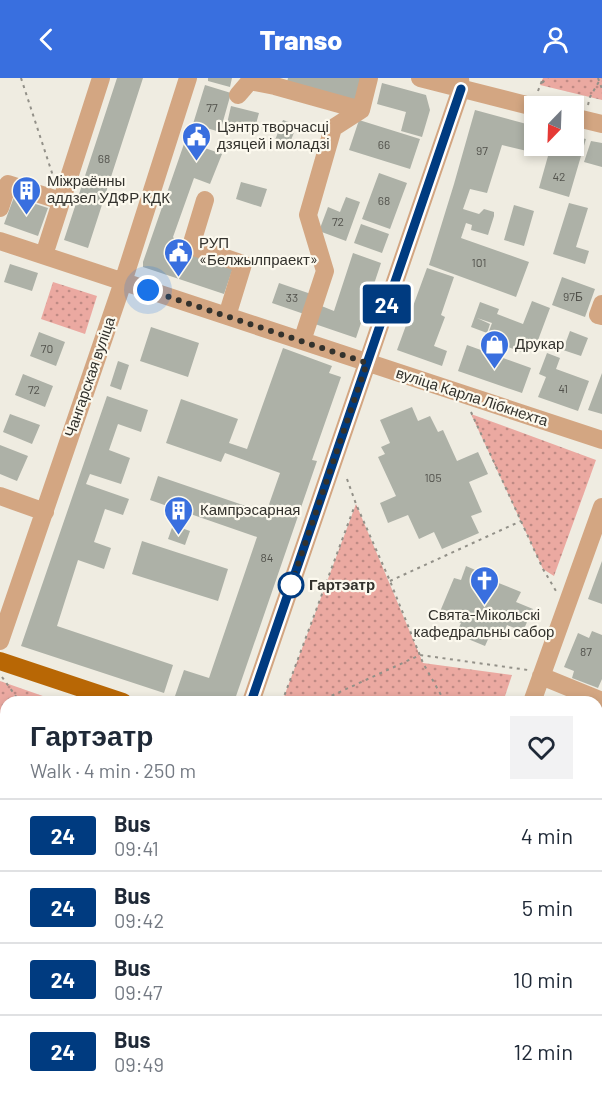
<!DOCTYPE html>
<html lang="en">
<head>
<meta charset="utf-8">
<style>
	:root { --surface:#fff; --page:#f2f2f3; --text:#1f2937; --muted:#747a83; --line:#e0e1e3; --accent:#396fdf }
	body { margin:0; font-family:Barlow,sans-serif; background:var(--page); color:var(--text); height:100vh; display:flex; flex-direction:column; font-size:22px; white-space:nowrap }
	* { box-sizing:border-box; margin:0 }
	p { font-size:20px; color:var(--muted) }
	.icon { flex:none; width:33px; height:33px; fill:none; stroke:currentColor; stroke-width:2; stroke-linecap:round; stroke-linejoin:round }
	.map { position:relative; flex:1; overflow:hidden }
	.drawer { position:absolute; left:0px; top:618px; width:603px; height:402px; display:flex; flex-direction:column; background:var(--surface); border-radius:18px 18px 0 0; box-shadow:0 3px 9px #0003 }
	.drawer>* { flex:none }
	.badge { padding:0 12px; border-radius:4px; font-size:21px; line-height:39px }
	.needle { width:39px; rotate:203deg }
	.tools { position:absolute; left:524px; top:18px; display:grid; gap:12px }
	.tools a { display:grid; place-items:center; width:60px; height:60px; border-radius:0px; background:var(--surface); box-shadow:0 3px 9px #0003; font-size:30px }
	.you { position:absolute; width:30px; height:30px; margin:-15px; border:4px solid #fff; border-radius:50%; background:#1a73e8; box-shadow:0 0 0 9px #1a73e833 }
	.map>.badge { position:absolute; translate:-50% -50%; box-shadow:0 0 0 3px #fff }
	.round { display:grid; place-items:center; flex:none; width:63px; height:63px; border-radius:0px; background:var(--page) }
	.summary { display:flex; align-items:center; justify-content:space-between; height:102px; padding:0 30px }
	h1 { font-size:28px; font-weight:800; line-height:45px }
	ul { padding:0; list-style:none }
	li { display:flex; align-items:center; gap:18px; height:72px; padding:0 30px; border-top:2px solid var(--line) }
	li div { flex:1 }
	li b { display:block; font-size:22px }
	li em { font-style:normal }
	li .badge { min-width:66px; font-weight:700; text-align:center }
	header { display:flex; justify-content:space-between; align-items:center; height:78px; padding:0 30px; background:var(--accent); color:#fff; font-size:27px; font-weight:800 }
	.map>svg:first-child { display:block }
	.grass { fill:url(#grass-dots) }
	.building { fill:#adb1a7 }
	.lines { fill:none; stroke-linecap:round; stroke-linejoin:round }
	.path { stroke:#929088; stroke-width:2; stroke-dasharray:3 4.5; stroke-linecap:butt }
	.minor { stroke:#d3a682; stroke-width:18 }
	.major { stroke:#b86705; stroke-width:18 }
	.line-casing { stroke:#fff; stroke-width:14 }
	.line { stroke:#003b80; stroke-width:9 }
	.walk { stroke:#33322d; stroke-width:6; stroke-dasharray:0 10.8 }
	.stop-dot { fill:#fff; stroke:#003b80; stroke-width:3 }
	.labels { text-anchor:middle; stroke-width:4.5; stroke-linejoin:round; paint-order:stroke }
	.number-label { font-size:12px; fill:#52524c }
	.poi-label { font-size:15px; fill:#33322d; stroke:#fcf9ee; text-anchor:start }
	.street-label { font-size:15px; fill:#33322d; stroke:#fcf9ee }
	.stop-label { font-size:15px; font-weight:bold; fill:#33322d; stroke:#fcf9ee; text-anchor:start }
</style>
</head>
<body>
<header><svg class="icon" aria-label="back" viewBox="0 0 24 24"><path d="M15 5l-7 7 7 7"/></svg>Transo<svg class="icon" aria-label="person" viewBox="0 0 24 24"><circle cx="12" cy="8" r="4"/><path d="M4 21q1-7 8-7t8 7"/></svg></header>
<div class="map">
<svg width="602" height="1020" viewBox="0 0 602 1020">
	<defs>
		<pattern id="grass-dots" width="8" height="8" patternUnits="userSpaceOnUse" patternTransform="scale(1.5)"><rect width="8" height="8" fill="#eba9a1"/><path d="M2 2h.1M6 6h.1" fill="none" stroke="#bf8a84" stroke-width="1.8" stroke-linecap="round"/></pattern>
	</defs>
	<rect width="100%" height="100%" fill="#efece1"/>
	<path class="grass" d="M543 0H602V22L540 7Z
		M53 204 97 218 85 256 41 241Z
		M471 336 596 382 554 498 543 491Z
		M356 426 423 585 512 597 503 624H282Z
		M0 603 60 624H6V702L0 700Z"/>
	<path class="building" d="M117 0H143L88 170 64 162Z
		M208 0H232L230 9 208 3Z
		M288 0H360L364 1 357 27 286 8Z
		M382 5 426 17 430 32 422 59 401 53 406 34 377 26Z
		M205 7 231 15 220 54 193 46Z
		M231 28 259 35 253 57 226 50Z
		M475 32 534 48V68H573V58L586 61 569 119 539 110 548 78 502 67 487 115 470 111 463 131 479 136 484 131 494 134V138L488 157 471 152 472 147 466 145 461 160 529 184 516 219 429 187 454 106Z
		M283 42 297 47 289 67 275 62Z
		M359 42 420 61 410 91 349 72Z
		M185 63 222 76 210 106 194 100 173 159 179 168 234 187 224 216 143 189V184Z
		M591 63 602 65V89L584 84Z
		M379 95 407 105 390 151 362 141Z
		M241 104 267 111 261 129 236 121Z
		M14 119 48 130 38 158 4 146Z
		M346 119 360 124 346 163 319 153 328 129 340 134Z
		M569 125 588 130 576 169 589 173 585 186 553 176Z
		M514 127 534 133 524 168 504 162Z
		M361 146 389 156 382 175 354 165Z
		M353 175 381 185 356 260 312 245 319 227 334 233Z
		M10 186 38 195 32 213 4 204Z
		M427 190 454 199 441 237 445 239 434 268 447 273 442 288 397 272Z
		M562 199 595 211 585 239 552 227Z
		M279 205 311 216 304 236 272 225Z
		M532 223 550 230 534 273 526 270 524 275 486 261 492 245 477 240 490 246 487 255 471 249 480 224 499 231 497 236 523 246Z
		M151 249 199 265 188 299 140 283Z
		M570 253 588 260 581 278 563 272Z
		M39 254 65 264 56 288 30 278Z
		M467 267 531 290 522 315 458 293Z
		M283 270 332 288 329 295 341 299 312 382 317 383 234 624H191L175 618 184 592 209 600 257 459 150 422 158 398 266 435 280 395 225 375 221 384 166 365 181 321 238 341 229 365 247 371Z
		M547 275 560 280 556 291 589 303 578 333 538 319 546 299 539 296Z
		M118 283 129 287 121 312 110 308Z
		M602 295V336L588 332Z
		M23 296 53 308 45 329 15 317Z
		M107 318 148 332 141 354 118 346 109 372 130 380 121 406 90 396 86 406 129 421 123 437 105 431 94 464 111 470 104 491 78 482 57 548 173 587 164 615 21 568Z
		M412 329 418 343 430 338 438 354 443 352 457 383 478 374 488 396 469 404 482 434 471 438 479 455 442 471 434 454 419 461 408 437 388 445 380 425 396 418 378 379 385 376 381 369 390 365 380 342Z
		M10 336 40 347 32 366 3 354Z
		M0 367 28 378 17 403 0 396Z
		M173 447 190 453 185 467 168 461Z
		M142 463 228 491 218 523 132 496Z
		M602 483V526L588 521Z
		M466 488 492 499 491 502 521 514 516 524 533 531 523 553 507 547 501 562 490 557 485 568 456 556 461 545 439 536 454 500 461 502Z
		M592 553 602 557V601L598 610 572 600 574 593 564 589 578 555 589 560Z
		M6 753V781L0 778V769Z
		M597 812 602 814V849L597 847Z
		M0 832 6 835V882L0 879Z
		M1 966 6 970V1012L0 1006V967Z
		M8 1014H51L52 1015 51 1020H14Z
		M156 1014H193L187 1020H151Z
		M401 1014H431L428 1020H399Z"/>
	<g class="lines">
		<path class="path" d="M21 0 53 98
			M598 0 602 11
			M542 5 548 0
			M538 13 543 0
			M588 27 590 19 601 0
			M471 334 543 491 556 513
			M347 401 356 426 390 503 423 585 445 624
			M390 503 521 443
			M2 599 20 624
			M282 624 355 427
			M318 624 420 577 528 592
			M0 678 6 675
			M0 701 6 703
			M597 762 602 763"/>
		<path class="minor" d="M420 0 534 29
			M238 17 250 3 275 8 361 32
			M573 39 602 46
			M205 122 191 168 243 186 227 238
			M0 130 8 106 61 123
			M0 163 602 362
			M44 177 101 0
			M602 226 598 237 602 238
			M302 263 325 193 308 137 333 50 361 32 369 0
			M0 418 45 434
			M0 563 123 204 188 0
			M541 598 602 623
			M251 624 461 11 460 0
			M532 624 602 429
			M597 647 602 635
			M597 681 602 683
			M597 857 602 859
			M0 945 6 951
			M597 946 602 947
			M72 1014 77 1020
			M535 1014 551 1020
			M103 1020 107 1014
			M197 1020 202 1014
			M381 1020 383 1014
			M465 1020 467 1014"/>
		<path class="major" d="M0 583 123 624
			M597 782 602 784"/>
	</g>
	<g class="lines">
		<defs>
			<path id="line" d="M251 624 461 11"/>
		</defs>
		<use href="#line" class="line-casing"/>
		<use href="#line" class="line"/>
		<path class="walk" d="M148 212 367 285 291 507"/>
	</g>
	<defs>
		<symbol id="civic-pin" viewBox="-11 -11 22 30"><path d="M0 17L-7.5 6A9.5 9.5 0 1 1 7.5 6Z" fill="#396fdf" stroke="#fcf9ee"/><path d="M-.6-6.5H3V-4.5H.6V-3L4-1V1h2V6H-6V1h2V-1L-.6-3ZM-1.2 2.5V6h2.4V2.5Z" fill="#fff"/></symbol>
		<symbol id="building-pin" viewBox="-11 -11 22 30"><path d="M0 17L-7.5 6A9.5 9.5 0 1 1 7.5 6Z" fill="#396fdf" stroke="#fcf9ee"/><path d="M-4-6H4V6H1V3H-1V6H-4ZM-2.5-4.3h1.7v1.8h-1.7ZM.8-4.3h1.7v1.8H.8ZM-2.5-1h1.7V.8h-1.7ZM.8-1h1.7V.8H.8Z" fill="#fff"/></symbol>
		<symbol id="shop-pin" viewBox="-11 -11 22 30"><path d="M0 17L-7.5 6A9.5 9.5 0 1 1 7.5 6Z" fill="#396fdf" stroke="#fcf9ee"/><path d="M-5-2.5h2.3a2.7 3.5 0 0 1 5.4 0H5L5.5 6h-11ZM-1.5-2.5h3a1.5 2.3 0 0 0-3 0Z" fill="#fff"/></symbol>
		<symbol id="church-pin" viewBox="-11 -11 22 30"><path d="M0 17L-7.5 6A9.5 9.5 0 1 1 7.5 6Z" fill="#396fdf" stroke="#fcf9ee"/><path d="M-1.2-6h2.4v3.5h3.3v2.4h-3.3V6h-2.4V-.1h-3.3v-2.4h3.3Z" fill="#fff"/></symbol>
	</defs>
	<g fill-rule="evenodd">
		<use href="#civic-pin" x="180" y="42" width="33" height="45"/>
		<use href="#building-pin" x="10" y="96" width="33" height="45"/>
		<use href="#civic-pin" x="162" y="158" width="33" height="45"/>
		<use href="#shop-pin" x="478" y="250" width="33" height="45"/>
		<use href="#building-pin" x="162" y="416" width="33" height="45"/>
		<use href="#church-pin" x="468" y="486" width="33" height="45"/>
	</g>
	<circle class="stop-dot" cx="291" cy="507" r="12"/>
	<g class="labels">
		<g class="number-label">
			<text x="212" y="34">77</text>
			<text x="384" y="71">66</text>
			<text x="482" y="77">97</text>
			<text x="104" y="85">68</text>
			<text x="559" y="103">42</text>
			<text x="384" y="127">68</text>
			<text x="338" y="148">72</text>
			<text x="479" y="189">101</text>
			<text x="573" y="223">97Б</text>
			<text x="292" y="224">33</text>
			<text x="47" y="275">70</text>
			<text x="563" y="315">41</text>
			<text x="34" y="316">72</text>
			<text x="433" y="404">105</text>
			<text x="267" y="484">84</text>
			<text x="586" y="578">87</text>
		</g>
		<g class="poi-label">
			<text x="217" y="54">Цэнтр творчасці<tspan x="217" dy="17">дзяцей і моладзі</tspan></text>
			<text x="47" y="108">Міжраённы<tspan x="47" dy="17">аддзел УДФР КДК</tspan></text>
			<text x="199" y="170">РУП<tspan x="199" dy="17">«Белжылпраект»</tspan></text>
			<text x="515" y="271">Друкар</text>
			<text x="200" y="437">Кампрэсарная</text>
			<text x="484" y="542" text-anchor="middle">Свята-Мікольскі<tspan x="484" dy="17">кафедральны сабор</tspan></text>
		</g>
		<g class="street-label">
			<text transform="translate(90 299) rotate(-71)" y="5">Чангарская вуліца</text>
			<text transform="translate(472 319) rotate(18)" y="5">вуліца Карла Лібкнехта</text>
		</g>
		<g class="stop-label">
			<text x="309" y="512">Гартэатр</text>
		</g>
	</g>
</svg>
<div class="tools">
<a><svg class="needle" viewBox="-14 -14 28 28"><path d="M0-13l5 13h-10z" fill="#e53935"/><path d="M0 13l5-13h-10z" fill="#747a83"/></svg></a>
</div>
<div class="you" style="left:148px;top:212px"></div>
<b class="badge" style="left:387px;top:226px;background:#003b80;color:#fff">24</b>
<section class="drawer">
<div class="summary"><div><h1>Гартэатр</h1><p>Walk · 4 min · 250 m</p></div><a class="round"><svg class="icon" aria-label="heart" viewBox="0 0 24 24"><path d="M12 20l-8-8c-3-5 5-10 8-4 3-6 11-1 8 4z"/></svg></a></div>
<ul>
<li><span class="badge" style="background:#003b80;color:#fff">24</span><div><b>Bus</b><p>09:41</p></div><em>4 min</em></li>
<li><span class="badge" style="background:#003b80;color:#fff">24</span><div><b>Bus</b><p>09:42</p></div><em>5 min</em></li>
<li><span class="badge" style="background:#003b80;color:#fff">24</span><div><b>Bus</b><p>09:47</p></div><em>10 min</em></li>
<li><span class="badge" style="background:#003b80;color:#fff">24</span><div><b>Bus</b><p>09:49</p></div><em>12 min</em></li>
</ul>
</section>
</div>
</body>
</html>
